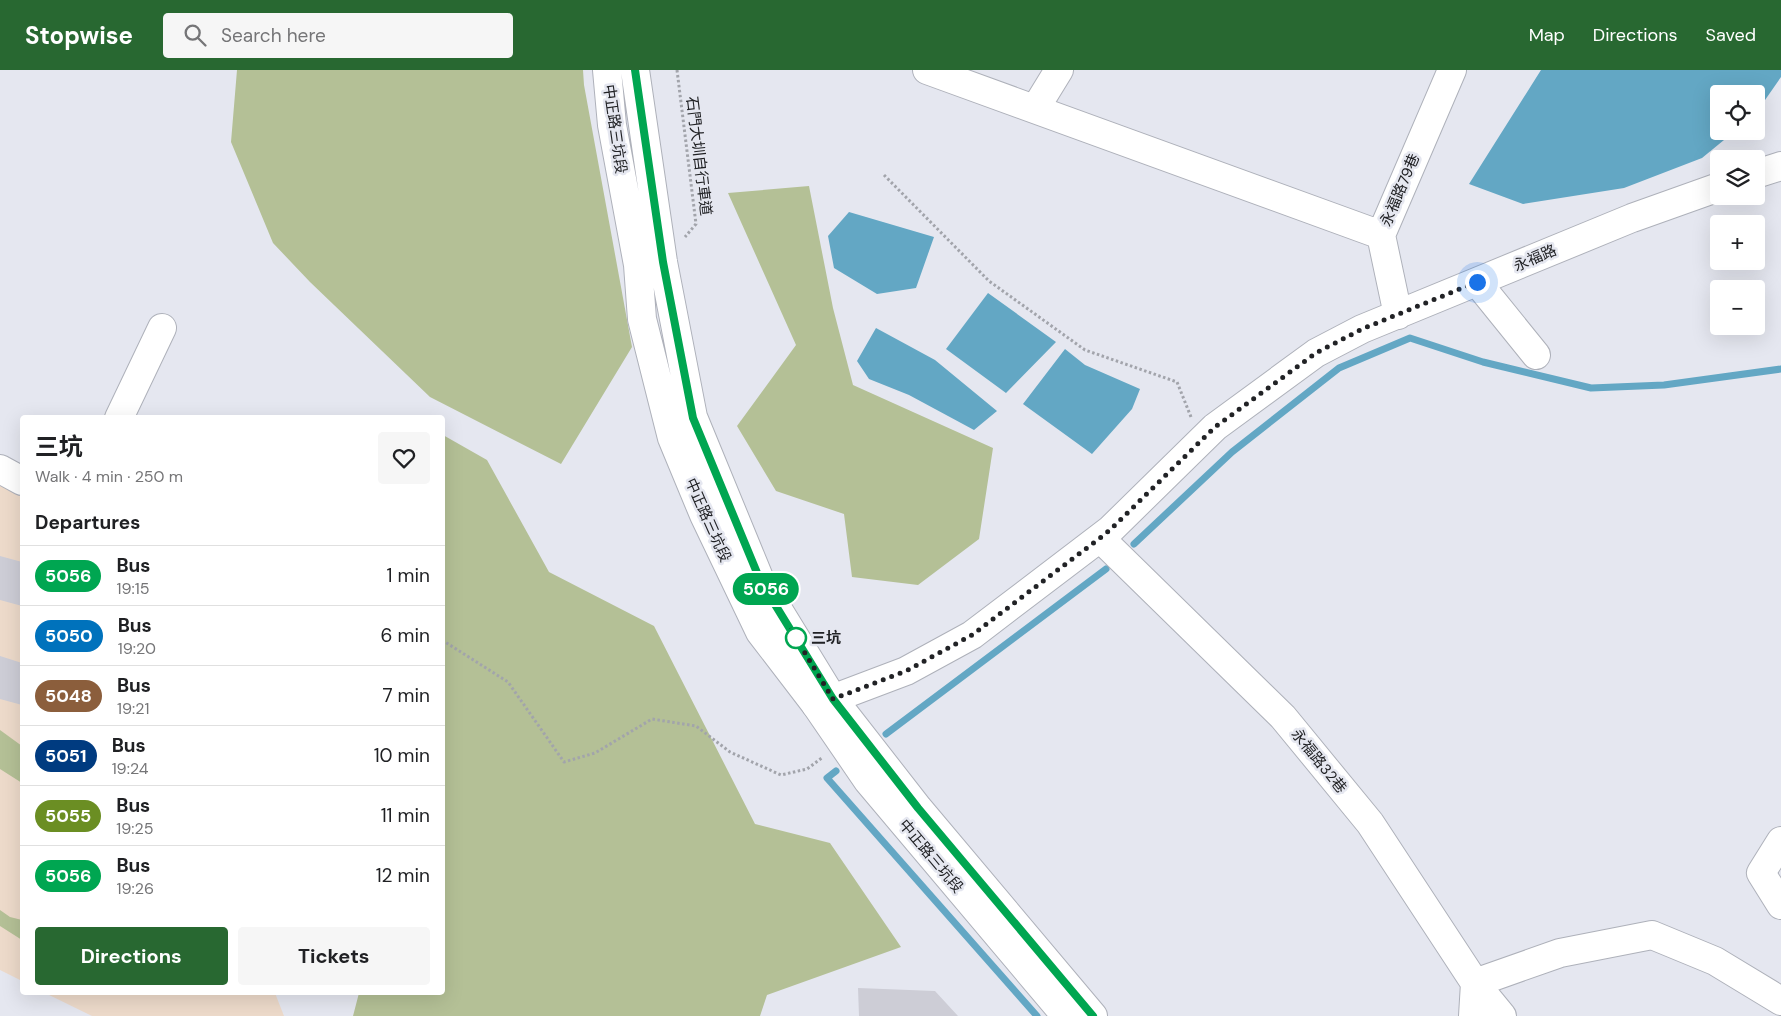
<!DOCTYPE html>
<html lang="en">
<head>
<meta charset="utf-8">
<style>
	:root { --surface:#fff; --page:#f6f6f6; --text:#202124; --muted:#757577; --line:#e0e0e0; --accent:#286831 }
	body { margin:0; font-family:"DM Sans","Noto Sans TC",sans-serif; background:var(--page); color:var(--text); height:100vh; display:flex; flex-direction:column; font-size:19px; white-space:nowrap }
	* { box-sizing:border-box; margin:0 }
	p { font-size:16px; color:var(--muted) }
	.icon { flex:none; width:28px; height:28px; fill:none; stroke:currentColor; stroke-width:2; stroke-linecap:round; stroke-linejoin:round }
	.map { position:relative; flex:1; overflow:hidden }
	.panel { position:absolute; left:20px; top:345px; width:425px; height:580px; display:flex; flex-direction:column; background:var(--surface); border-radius:5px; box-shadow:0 5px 20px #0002 }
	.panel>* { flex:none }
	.badge { padding:0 10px; border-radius:16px; font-size:18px; line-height:32px }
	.fabs { position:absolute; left:1710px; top:15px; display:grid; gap:10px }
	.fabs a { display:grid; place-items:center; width:55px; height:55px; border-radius:5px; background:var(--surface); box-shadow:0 5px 20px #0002; font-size:25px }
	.you { position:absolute; width:25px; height:25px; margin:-12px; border:4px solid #fff; border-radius:50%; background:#1a73e8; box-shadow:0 0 0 8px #1a73e833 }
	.map>.badge { position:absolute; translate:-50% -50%; box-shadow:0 0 0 2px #fff }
	h2 { padding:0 15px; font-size:19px; line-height:45px }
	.round { display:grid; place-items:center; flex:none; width:52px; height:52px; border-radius:5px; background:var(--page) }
	.head { display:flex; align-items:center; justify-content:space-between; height:85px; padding:0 15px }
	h1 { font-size:24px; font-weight:700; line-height:38px }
	.button { display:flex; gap:10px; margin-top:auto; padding:10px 15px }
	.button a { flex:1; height:58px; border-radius:5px; background:var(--accent); color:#fff; font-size:20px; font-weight:700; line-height:58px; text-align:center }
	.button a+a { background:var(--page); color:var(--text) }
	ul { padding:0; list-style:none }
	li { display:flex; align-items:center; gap:15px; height:60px; padding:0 15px; border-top:1px solid var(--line) }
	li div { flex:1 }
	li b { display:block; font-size:19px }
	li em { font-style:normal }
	li .badge { min-width:55px; font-weight:700; text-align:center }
	header { display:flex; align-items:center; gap:30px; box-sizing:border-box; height:70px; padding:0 25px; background:var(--accent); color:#fff }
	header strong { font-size:24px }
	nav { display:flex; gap:28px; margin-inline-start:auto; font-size:18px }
	.search { width:350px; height:45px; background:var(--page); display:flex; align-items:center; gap:12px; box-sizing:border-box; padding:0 18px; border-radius:5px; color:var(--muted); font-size:19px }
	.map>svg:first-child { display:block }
	.education { fill:#eddaca }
	.green { fill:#b4c096 }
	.water { fill:#63a7c4 }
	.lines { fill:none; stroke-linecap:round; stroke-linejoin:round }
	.stream { stroke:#63a7c4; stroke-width:7 }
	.building { fill:#cdcdd6 }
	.minor-casing { stroke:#aeb1ba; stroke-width:30 }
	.major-casing { stroke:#aeb1ba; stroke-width:30 }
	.path { stroke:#a2a4ab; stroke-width:3; stroke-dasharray:2.5 2.5; stroke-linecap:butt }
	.minor { stroke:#fff; stroke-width:28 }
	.major { stroke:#fff; stroke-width:28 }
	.line-casing { stroke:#fff; stroke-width:11 }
	.line { stroke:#00a651; stroke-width:8 }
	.walk { stroke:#212225; stroke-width:5; stroke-dasharray:0 9 }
	.stop-dot { fill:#fff; stroke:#00a651; stroke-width:2.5 }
	.labels { text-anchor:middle; stroke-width:5; stroke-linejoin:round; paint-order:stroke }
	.street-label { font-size:15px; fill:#212225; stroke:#e5e7f0 }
	.stop-label { font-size:15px; font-weight:bold; fill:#212225; stroke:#e5e7f0; text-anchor:start }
</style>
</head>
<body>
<header>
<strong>Stopwise</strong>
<div class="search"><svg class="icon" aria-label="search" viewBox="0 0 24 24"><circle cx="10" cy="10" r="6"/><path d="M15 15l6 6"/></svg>Search here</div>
<nav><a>Map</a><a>Directions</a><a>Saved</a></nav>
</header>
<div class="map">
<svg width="1781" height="946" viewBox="0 0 1781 946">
	<rect width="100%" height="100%" fill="#e5e7f0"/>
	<path class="education" d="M0 414 22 424V911L0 900Z
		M45 923H275L284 946H92Z"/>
	<path class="green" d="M237 0H583L584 15 632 277 561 394 430 327 310 212 273 173 231 72Z
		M809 116 833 238 853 315 993 378 979 469 918 515 852 507 844 444 776 421 737 356 796 275 728 123Z
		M443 365 487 390 549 502 654 556 755 754 830 773 901 877 767 925 760 946H353L359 923 442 922Z
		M0 660 22 676V713L0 699Z
		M0 840 10 847 22 850V870L0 856Z"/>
	<path class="water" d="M1541 0H1781V7L1756 43V24H1719V61H1735L1702 88 1624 118 1523 134 1469 114Z
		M849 142 934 167 916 218 877 224 834 198 828 166Z
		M988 223 1056 272 1006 323 946 279Z
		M876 258 935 290 997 341 974 360 909 325 869 309 857 291Z
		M1065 279 1085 295 1140 319 1132 339 1092 384 1023 334Z"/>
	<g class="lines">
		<path class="stream" d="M1134 474 1232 382 1339 298 1410 268 1483 292 1591 318 1664 315 1781 299
			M886 664 1106 499
			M836 701 827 708 1037 946"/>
	</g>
	<path class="building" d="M0 486 22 492V536L0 530Z
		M0 586 22 593V635L0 629Z
		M858 918 935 921 958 946H859Z"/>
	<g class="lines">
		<defs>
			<path id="minor" d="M927 0 1381 165
				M1035 39 1059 0
				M1756 104 1781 96
				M1477 212 1536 285
				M1398 245 1381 165 1452 0
				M119 348 162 258
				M0 399 22 411
				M1100 468 1283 647 1370 753 1475 913 1502 946
				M816 635 906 601 972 565 1110 460 1215 357 1316 283 1362 259 1632 148 1719 117
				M1781 771 1761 803 1781 835
				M1475 913 1560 883 1652 865 1715 891 1781 931
				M1473 946 1475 913"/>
			<path id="major" d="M607 0 612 55 638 195 642 249 672 368 704 445 760 562 816 635 868 711 1066 946
				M635 0 663 192 693 347 760 510 833 629 918 738 1093 946"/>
		</defs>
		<use href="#minor" class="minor-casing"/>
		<use href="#major" class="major-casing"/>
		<path class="path" d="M677 0 696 154 685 167
			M884 105 989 211 1085 280 1177 312 1191 347
			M442 570 508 612 564 692 595 683 652 649 696 656 730 682 781 705 807 699 823 687"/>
		<use href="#minor" class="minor"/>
		<use href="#major" class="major"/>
	</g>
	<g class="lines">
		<defs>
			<path id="line" d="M635 0 663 192 693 348 760 510 833 629 918 738 1093 946"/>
		</defs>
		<use href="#line" class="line-casing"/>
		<use href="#line" class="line"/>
		<path class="walk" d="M796 568 791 560 833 629 906 601 972 565 1100 468 1110 460 1215 357 1316 283 1362 259 1477 212"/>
	</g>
	<circle class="stop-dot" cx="796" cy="568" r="10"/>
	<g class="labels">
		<g class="street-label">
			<text transform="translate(615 59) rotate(82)" y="5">中正路三坑段</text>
			<text transform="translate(699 86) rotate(83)" y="5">石門大圳自行車道</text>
			<text transform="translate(1400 120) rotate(-67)" y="5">永福路79巷</text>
			<text transform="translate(1535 188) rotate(-23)" y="5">永福路</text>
			<text transform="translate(708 450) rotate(66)" y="5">中正路三坑段</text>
			<text transform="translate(1319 691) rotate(51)" y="5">永福路32巷</text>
			<text transform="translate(931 786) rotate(50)" y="5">中正路三坑段</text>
		</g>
		<g class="stop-label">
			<text x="811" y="573">三坑</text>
		</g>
	</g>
</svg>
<div class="fabs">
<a><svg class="icon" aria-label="locate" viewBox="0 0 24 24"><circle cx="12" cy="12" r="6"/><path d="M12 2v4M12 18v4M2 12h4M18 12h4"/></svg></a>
<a><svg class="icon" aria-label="layers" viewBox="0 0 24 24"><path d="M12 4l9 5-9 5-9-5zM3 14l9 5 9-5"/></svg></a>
<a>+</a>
<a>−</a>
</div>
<div class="you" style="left:1477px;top:212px"></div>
<b class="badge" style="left:766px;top:519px;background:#00a651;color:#fff">5056</b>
<section class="panel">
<div class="head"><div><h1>三坑</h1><p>Walk · 4 min · 250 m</p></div><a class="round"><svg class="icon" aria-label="heart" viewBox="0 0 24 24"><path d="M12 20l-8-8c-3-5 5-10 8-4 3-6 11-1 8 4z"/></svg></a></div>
<h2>Departures</h2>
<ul>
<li><span class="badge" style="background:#00a651;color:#fff">5056</span><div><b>Bus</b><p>19:15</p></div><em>1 min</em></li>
<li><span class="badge" style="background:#0072bc;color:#fff">5050</span><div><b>Bus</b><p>19:20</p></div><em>6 min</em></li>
<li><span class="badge" style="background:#8b5e3c;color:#fff">5048</span><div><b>Bus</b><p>19:21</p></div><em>7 min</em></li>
<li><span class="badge" style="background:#003b80;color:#fff">5051</span><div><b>Bus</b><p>19:24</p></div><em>10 min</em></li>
<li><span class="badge" style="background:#6b8e23;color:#fff">5055</span><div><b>Bus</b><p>19:25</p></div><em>11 min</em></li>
<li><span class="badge" style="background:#00a651;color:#fff">5056</span><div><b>Bus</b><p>19:26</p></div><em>12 min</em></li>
</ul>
<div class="button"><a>Directions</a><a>Tickets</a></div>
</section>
</div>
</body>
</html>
